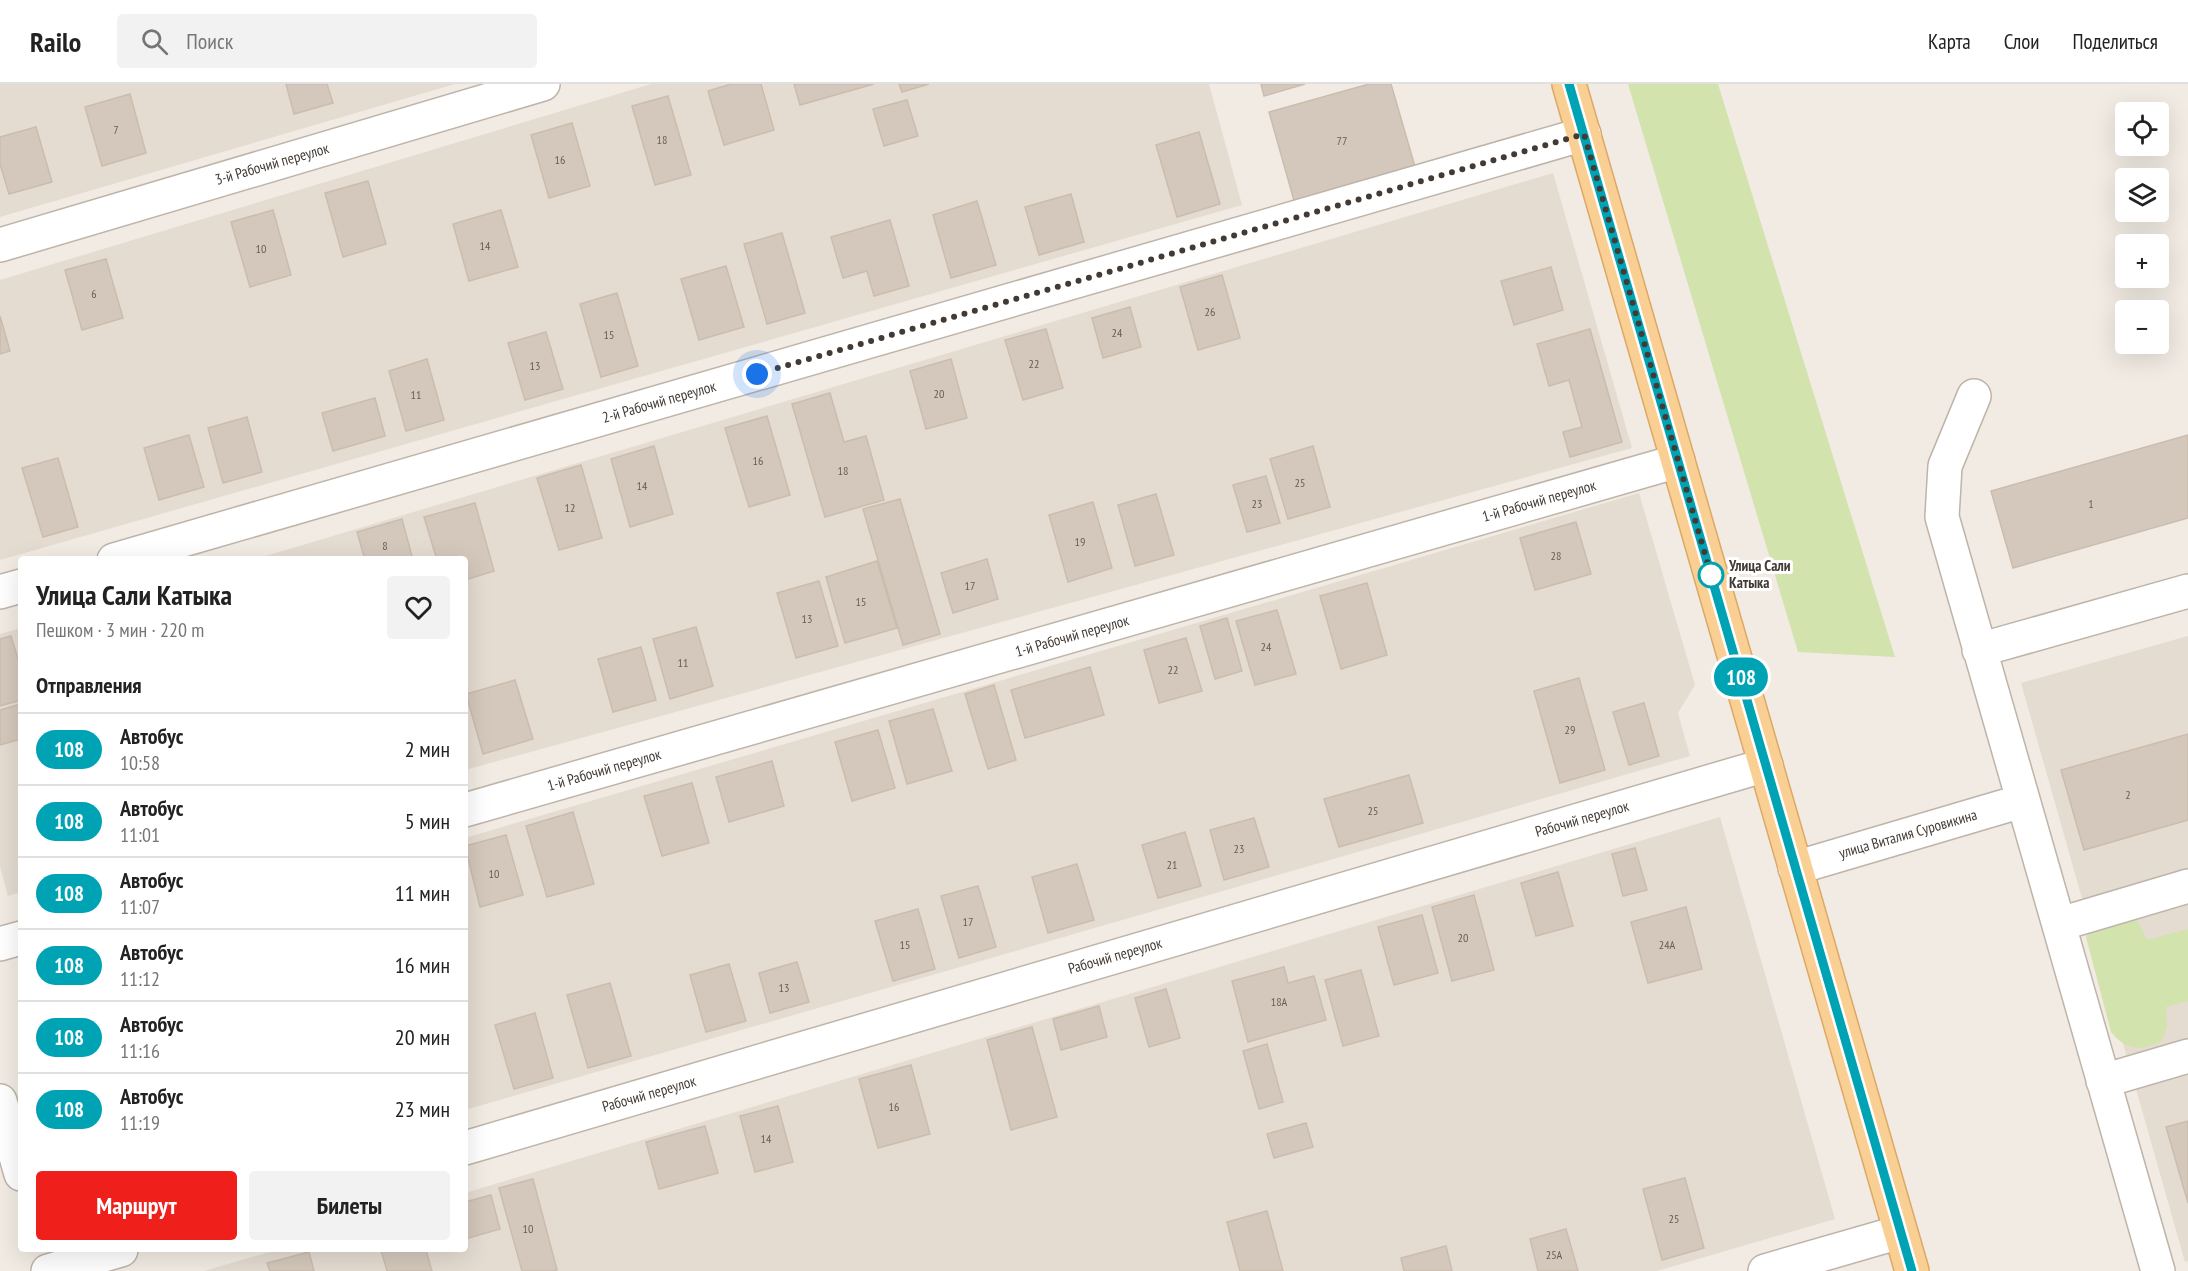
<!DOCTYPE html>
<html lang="ru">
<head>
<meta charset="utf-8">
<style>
	:root { --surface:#fff; --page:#f2f2f2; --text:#222; --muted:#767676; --line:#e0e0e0; --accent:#ef201c }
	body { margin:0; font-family:"PT Sans Narrow",sans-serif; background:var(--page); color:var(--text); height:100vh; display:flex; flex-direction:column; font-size:22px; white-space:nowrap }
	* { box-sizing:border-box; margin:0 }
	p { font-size:20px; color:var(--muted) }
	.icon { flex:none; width:33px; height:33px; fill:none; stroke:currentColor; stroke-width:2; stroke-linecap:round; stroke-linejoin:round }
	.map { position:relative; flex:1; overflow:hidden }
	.panel { position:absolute; left:18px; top:472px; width:450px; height:696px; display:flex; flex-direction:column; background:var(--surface); border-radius:6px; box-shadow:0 6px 24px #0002 }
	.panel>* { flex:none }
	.badge { padding:0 12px; border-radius:20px; font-size:21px; line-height:39px }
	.tools { position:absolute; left:2115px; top:18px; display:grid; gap:12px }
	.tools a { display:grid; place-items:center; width:54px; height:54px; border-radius:6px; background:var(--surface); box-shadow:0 6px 24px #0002; font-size:30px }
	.you { position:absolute; width:30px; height:30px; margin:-15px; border:4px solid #fff; border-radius:50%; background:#1a73e8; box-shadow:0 0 0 9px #1a73e833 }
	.map>.badge { position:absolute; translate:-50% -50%; box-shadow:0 0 0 3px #fff }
	h2 { padding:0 18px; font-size:22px; line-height:54px }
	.round { display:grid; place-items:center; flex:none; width:63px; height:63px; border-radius:6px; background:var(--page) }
	.headline { display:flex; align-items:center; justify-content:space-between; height:102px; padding:0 18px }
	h1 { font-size:28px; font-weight:600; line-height:45px }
	.button { display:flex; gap:12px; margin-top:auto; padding:12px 18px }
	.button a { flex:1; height:69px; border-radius:6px; background:var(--accent); color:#fff; font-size:24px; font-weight:600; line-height:69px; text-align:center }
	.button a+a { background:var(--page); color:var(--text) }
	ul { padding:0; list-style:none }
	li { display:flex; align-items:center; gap:18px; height:72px; padding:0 18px; border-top:2px solid var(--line) }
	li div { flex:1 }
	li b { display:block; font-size:22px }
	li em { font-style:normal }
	li .badge { min-width:66px; font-weight:700; text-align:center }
	header { display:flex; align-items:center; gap:36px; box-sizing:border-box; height:84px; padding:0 30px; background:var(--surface); border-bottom:2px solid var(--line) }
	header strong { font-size:28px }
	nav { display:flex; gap:33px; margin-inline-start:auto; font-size:21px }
	.search { width:420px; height:54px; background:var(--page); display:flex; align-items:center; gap:15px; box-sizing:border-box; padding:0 21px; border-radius:6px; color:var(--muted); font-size:22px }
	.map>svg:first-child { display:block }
	.residential { fill:#e4dcd1 }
	.green { fill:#d2e3ad }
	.building { fill:#d4c8bc; stroke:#ccbcad; stroke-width:1.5 }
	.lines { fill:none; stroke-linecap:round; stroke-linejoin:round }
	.minor-casing { stroke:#beb4a9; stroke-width:36 }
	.major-casing { stroke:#dca965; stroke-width:36 }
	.minor { stroke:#fff; stroke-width:33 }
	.major { stroke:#f9cf94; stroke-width:33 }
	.line-casing { stroke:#fff; stroke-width:14 }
	.line { stroke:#00a3b4; stroke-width:9 }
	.walk { stroke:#423a34; stroke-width:6; stroke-dasharray:0 10.8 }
	.stop-dot { fill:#fff; stroke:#00a3b4; stroke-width:3 }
	.labels { text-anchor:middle; stroke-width:6; stroke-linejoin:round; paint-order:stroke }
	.number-label { font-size:12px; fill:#665e56 }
	.street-label { font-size:15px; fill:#423a34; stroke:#fff }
	.stop-label { font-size:15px; font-weight:bold; fill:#423a34; stroke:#fff; text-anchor:start }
</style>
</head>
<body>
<header>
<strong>Railo</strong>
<div class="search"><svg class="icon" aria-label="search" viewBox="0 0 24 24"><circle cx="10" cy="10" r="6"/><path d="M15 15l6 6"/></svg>Поиск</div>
<nav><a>Карта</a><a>Слои</a><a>Поделиться</a></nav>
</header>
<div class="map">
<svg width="2188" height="1187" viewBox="0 0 2188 1187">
	<rect width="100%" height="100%" fill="#f1ebe3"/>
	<path class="residential" d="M0 0H455L0 133Z
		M651 0H1209L1242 121 0 476V196Z
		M1553 89 1632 364 465 686V476H252Z
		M1639 409 1695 601 1678 629 1690 672 465 1026V754Z
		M21 544V808L8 812 0 783V550Z
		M2188 552V1177L2185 1178 2021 599Z
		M1720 733 1835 1135 1657 1187H204L276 1166H465V1109Z"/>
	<path class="green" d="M1628 0H1718L1895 573 1798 568Z
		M2129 829 2139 839 2147 856 2188 845V917L2166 923 2167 942 2162 957C2141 968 2126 966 2111 948L2086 853 2094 840Z"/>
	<path class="building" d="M286 0H327L333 19 294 30Z
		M731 0H761L774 46 724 61 708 7Z
		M794 0H874L800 21Z
		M899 0H929L902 8Z
		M1261 0H1305L1264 12Z
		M1369 0H1391L1416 86 1295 120 1269 28Z
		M130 10 146 69 102 82 85 23Z
		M668 12 691 91 655 101 632 22Z
		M907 16 918 52 884 62 873 25Z
		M572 39 590 102 549 114 531 51Z
		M36 43 52 98 9 110 0 80V53Z
		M1199 48 1220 120 1177 133 1156 61Z
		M368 97 386 160 343 173 325 109Z
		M1071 110 1084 158 1039 171 1025 123Z
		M977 117 996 181 951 194 933 131Z
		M273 126 291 191 250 203 231 138Z
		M501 126 518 183 469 197 453 140Z
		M890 136 909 202 874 212 867 187 843 194 831 153Z
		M782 149 805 229 767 240 744 160Z
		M106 175 123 234 82 246 65 186Z
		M726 182 744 243 699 256 681 195Z
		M1551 183 1563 226 1514 241 1501 197Z
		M1222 191 1240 254 1198 266 1180 203Z
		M617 209 638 282 601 293 580 220Z
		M1130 223 1141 263 1103 274 1092 234Z
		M0 232 10 267 0 270Z
		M1046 245 1063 304 1023 316 1005 256Z
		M1590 245 1622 358 1570 373 1563 348 1582 343 1569 296 1549 302 1537 260Z
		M546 248 563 305 525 316 508 259Z
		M427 275 444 336 406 347 389 287Z
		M951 275 967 334 926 345 910 287Z
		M830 309 844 358 866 352 884 416 825 433 792 320Z
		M375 314 385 352 333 367 322 329Z
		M767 332 790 411 749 423 725 344Z
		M247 333 262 388 223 399 208 344Z
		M189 351 204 403 159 416 144 364Z
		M2188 351V434L2013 484 1991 407Z
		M654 362 673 430 630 443 611 375Z
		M1313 362 1330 423 1288 435 1270 375Z
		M58 374 78 443 43 453 22 384Z
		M581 381 602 454 559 466 537 394Z
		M1266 392 1280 439 1247 448 1233 401Z
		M1156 410 1174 471 1135 482 1118 421Z
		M900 415 940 550 903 561 863 425Z
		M1093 418 1112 484 1068 498 1049 431Z
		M475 419 494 487 465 496V476H437L424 433Z
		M402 435 413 476H365L357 448Z
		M1576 438 1591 490 1535 506 1520 454Z
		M987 475 998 515 953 529 941 489Z
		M877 477 897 544 845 559 826 493Z
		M819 497 838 562 796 574 777 509Z
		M1367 499 1387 571 1341 585 1320 512Z
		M1277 526 1296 590 1255 601 1236 537Z
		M1227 534 1242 587 1215 595 1200 542Z
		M696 543 713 602 670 615 653 555Z
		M11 552 21 585V616L0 622V555Z
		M1186 554 1202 607 1159 619 1144 566Z
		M641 563 656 616 613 628 598 575Z
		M1090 583 1104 631 1025 654 1011 606Z
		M1579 594 1605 686 1560 699 1534 607Z
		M515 596 533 655 483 670 466 610Z
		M994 601 1016 676 988 685 965 610Z
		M1644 619 1659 672 1629 681 1613 628Z
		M21 620V655L0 661V626Z
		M933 625 952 687 907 700 889 637Z
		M878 646 895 704 852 717 835 658Z
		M2188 650V736L2084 766 2061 686Z
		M772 677 784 722 729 738 716 693Z
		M1409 691 1423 739 1339 763 1324 715Z
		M692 699 709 759 662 772 644 712Z
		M573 728 594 800 547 813 526 742Z
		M1254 734 1269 783 1224 796 1210 746Z
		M1185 748 1201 802 1158 814 1142 761Z
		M506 751 523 811 480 823 465 762Z
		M1635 764 1647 806 1623 812 1612 770Z
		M1077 780 1094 836 1048 849 1032 793Z
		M1558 788 1573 842 1536 852 1521 799Z
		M978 802 996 863 959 874 941 812Z
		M1474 811 1494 886 1452 897 1432 823Z
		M1686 823 1702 885 1648 899 1631 838Z
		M918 825 935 885 893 897 875 837Z
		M1422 831 1438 889 1394 901 1378 843Z
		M797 878 809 918 770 929 759 889Z
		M729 880 746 937 706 948 690 891Z
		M1284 883 1288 899 1314 892 1326 936 1248 958 1232 897Z
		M1361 886 1379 952 1343 962 1325 896Z
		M610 899 631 972 588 984 567 911Z
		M1166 905 1180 954 1149 963 1135 914Z
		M1099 922 1107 953 1061 966 1053 935Z
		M535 929 553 994 514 1005 495 941Z
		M1032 943 1057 1033 1011 1046 987 956Z
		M1267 960 1283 1018 1259 1025 1243 967Z
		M911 981 930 1050 878 1064 859 995Z
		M778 1022 793 1078 755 1088 740 1032Z
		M2188 1037V1119L2166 1043Z
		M1306 1039 1313 1063 1274 1074 1267 1050Z
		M705 1042 718 1089 659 1105 646 1058Z
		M1685 1094 1704 1164 1662 1176 1643 1105Z
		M533 1095 557 1186 552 1187H522L499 1104Z
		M491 1111 500 1145 465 1155V1118Z
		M1267 1127 1283 1187H1240L1227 1138Z
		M1566 1145 1578 1187H1538L1530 1155Z
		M1446 1162 1452 1187H1404L1401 1174Z
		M381 1166H426L432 1187H387Z
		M309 1168 314 1187H270L267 1179Z"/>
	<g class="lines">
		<defs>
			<path id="minor" d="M0 161 543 0
				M1974 312 1945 382 1942 433 2158 1187
				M114 476 1584 50
				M0 508 21 502
				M1979 566 2188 507
				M465 726 1678 377
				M1795 784 2022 717
				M2060 840 2188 802
				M0 860 21 854
				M2103 997 2188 972
				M0 1017 21 1090
				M465 1064 1766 681
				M48 1187 121 1166
				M1765 1187 1900 1148"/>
			<path id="major" d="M1569 0 1912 1187"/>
		</defs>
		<use href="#minor" class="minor-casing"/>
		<use href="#major" class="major-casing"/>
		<use href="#minor" class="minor"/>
		<use href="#major" class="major"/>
	</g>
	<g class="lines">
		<defs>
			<path id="line" d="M1569 0 1912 1187"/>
		</defs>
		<use href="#line" class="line-casing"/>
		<use href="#line" class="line"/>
		<path class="walk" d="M757 290 1584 50 1711 491"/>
	</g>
	<circle class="stop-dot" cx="1711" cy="491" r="12"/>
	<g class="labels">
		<g class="number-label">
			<text x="116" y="50">7</text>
			<text x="662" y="60">18</text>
			<text x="1342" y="61">77</text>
			<text x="560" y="80">16</text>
			<text x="485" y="166">14</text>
			<text x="261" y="169">10</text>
			<text x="94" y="214">6</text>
			<text x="1210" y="232">26</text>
			<text x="1117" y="253">24</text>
			<text x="609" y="255">15</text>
			<text x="1034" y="284">22</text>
			<text x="535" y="286">13</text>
			<text x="939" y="314">20</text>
			<text x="416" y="315">11</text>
			<text x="758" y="381">16</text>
			<text x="843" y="391">18</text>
			<text x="1300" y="403">25</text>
			<text x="642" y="406">14</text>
			<text x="1257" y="424">23</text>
			<text x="2091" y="424">1</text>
			<text x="570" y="428">12</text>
			<text x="1080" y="462">19</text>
			<text x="385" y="466">8</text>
			<text x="1556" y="476">28</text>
			<text x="970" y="506">17</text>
			<text x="861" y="522">15</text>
			<text x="807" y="539">13</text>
			<text x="1266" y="567">24</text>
			<text x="683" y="583">11</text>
			<text x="1173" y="590">22</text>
			<text x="1570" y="650">29</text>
			<text x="2128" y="715">2</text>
			<text x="1373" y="731">25</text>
			<text x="1239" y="769">23</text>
			<text x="1172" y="785">21</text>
			<text x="494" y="794">10</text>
			<text x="968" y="842">17</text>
			<text x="1463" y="858">20</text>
			<text x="905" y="865">15</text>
			<text x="1667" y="865">24А</text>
			<text x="784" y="908">13</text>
			<text x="1279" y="922">18А</text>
			<text x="894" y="1027">16</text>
			<text x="766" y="1059">14</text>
			<text x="1674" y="1139">25</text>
			<text x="528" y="1149">10</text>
			<text x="1554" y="1175">25А</text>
		</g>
		<g class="street-label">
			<text transform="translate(272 80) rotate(-16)" y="5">3-й Рабочий переулок</text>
			<text transform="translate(659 318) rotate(-16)" y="5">2-й Рабочий переулок</text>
			<text transform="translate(1539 417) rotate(-16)" y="5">1-й Рабочий переулок</text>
			<text transform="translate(1072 552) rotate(-16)" y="5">1-й Рабочий переулок</text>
			<text transform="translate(604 686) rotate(-16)" y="5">1-й Рабочий переулок</text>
			<text transform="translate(1582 735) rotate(-16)" y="5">Рабочий переулок</text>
			<text transform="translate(1908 750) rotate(-16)" y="5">улица Виталия Суровикина</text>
			<text transform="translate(1115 872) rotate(-16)" y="5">Рабочий переулок</text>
			<text transform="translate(649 1010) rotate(-16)" y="5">Рабочий переулок</text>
		</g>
		<g class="stop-label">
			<text x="1729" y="487">Улица Сали<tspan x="1729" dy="17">Катыка</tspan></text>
		</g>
	</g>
</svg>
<div class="tools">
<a><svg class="icon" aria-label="locate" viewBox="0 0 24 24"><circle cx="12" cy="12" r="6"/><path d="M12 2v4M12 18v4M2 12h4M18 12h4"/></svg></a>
<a><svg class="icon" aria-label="layers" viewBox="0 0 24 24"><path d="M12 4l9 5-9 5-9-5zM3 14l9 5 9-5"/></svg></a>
<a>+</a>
<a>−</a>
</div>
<div class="you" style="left:757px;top:290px"></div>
<b class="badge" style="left:1741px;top:593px;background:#00a3b4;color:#fff">108</b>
<section class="panel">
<div class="headline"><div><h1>Улица Сали Катыка</h1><p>Пешком · 3 мин · 220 m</p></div><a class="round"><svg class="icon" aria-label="heart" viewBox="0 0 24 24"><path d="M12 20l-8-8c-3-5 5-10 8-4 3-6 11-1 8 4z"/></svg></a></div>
<h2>Отправления</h2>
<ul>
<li><span class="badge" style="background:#00a3b4;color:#fff">108</span><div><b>Автобус</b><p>10:58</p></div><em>2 мин</em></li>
<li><span class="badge" style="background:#00a3b4;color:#fff">108</span><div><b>Автобус</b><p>11:01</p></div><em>5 мин</em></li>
<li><span class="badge" style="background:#00a3b4;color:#fff">108</span><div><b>Автобус</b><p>11:07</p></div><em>11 мин</em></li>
<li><span class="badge" style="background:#00a3b4;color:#fff">108</span><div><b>Автобус</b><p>11:12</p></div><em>16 мин</em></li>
<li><span class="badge" style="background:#00a3b4;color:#fff">108</span><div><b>Автобус</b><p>11:16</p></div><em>20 мин</em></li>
<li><span class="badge" style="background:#00a3b4;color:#fff">108</span><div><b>Автобус</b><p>11:19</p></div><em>23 мин</em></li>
</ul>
<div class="button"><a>Маршрут</a><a>Билеты</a></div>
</section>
</div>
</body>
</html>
